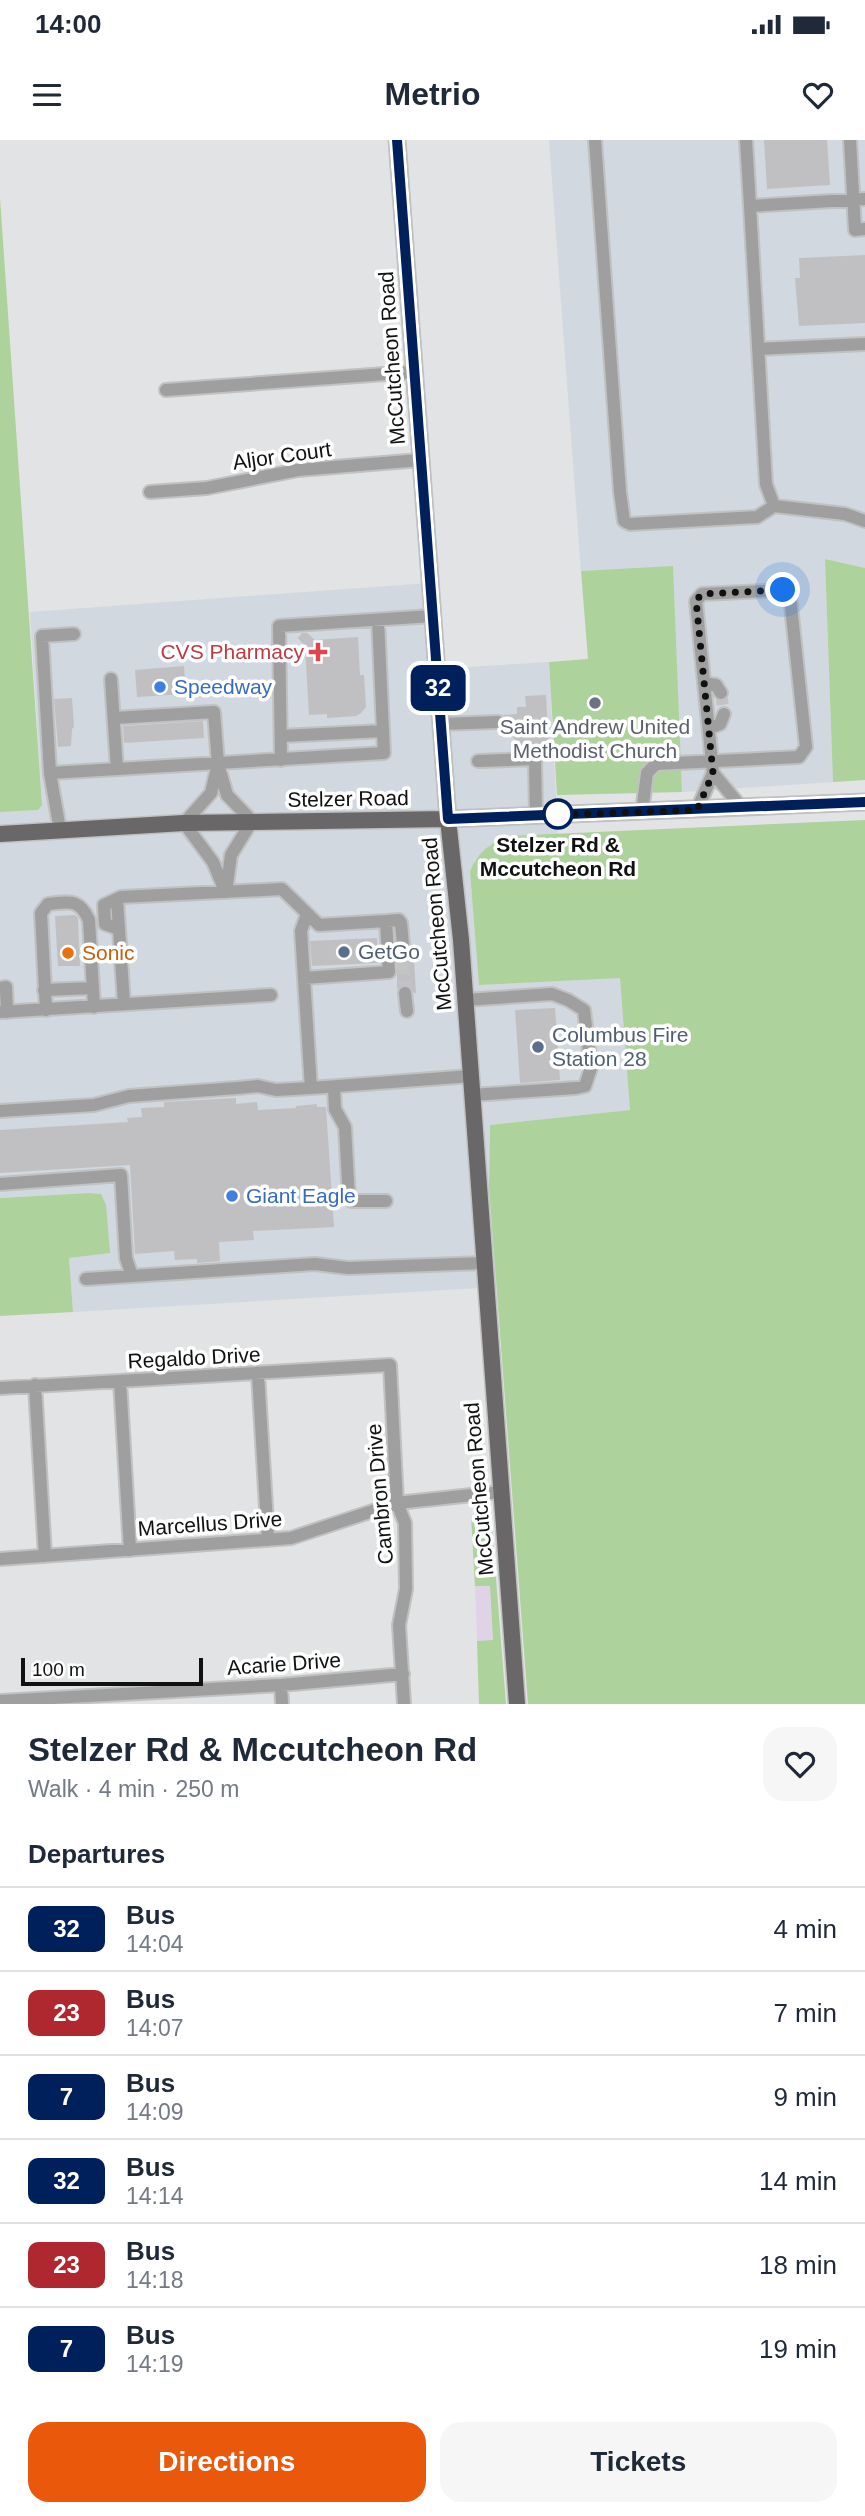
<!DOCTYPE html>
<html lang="en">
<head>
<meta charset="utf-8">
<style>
	:root { --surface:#fff; --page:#f6f6f7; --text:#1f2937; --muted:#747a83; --line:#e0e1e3; --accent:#ea580c }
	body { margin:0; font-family:Arial,sans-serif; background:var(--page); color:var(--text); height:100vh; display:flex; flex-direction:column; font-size:26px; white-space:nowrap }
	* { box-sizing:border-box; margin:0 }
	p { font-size:23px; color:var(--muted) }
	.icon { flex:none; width:38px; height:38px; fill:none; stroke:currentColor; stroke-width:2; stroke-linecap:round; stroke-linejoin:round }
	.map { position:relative; height:1564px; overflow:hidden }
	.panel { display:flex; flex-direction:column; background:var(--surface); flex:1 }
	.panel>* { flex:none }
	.badge { padding:0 14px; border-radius:10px; font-size:24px; line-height:46px }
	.scale { position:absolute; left:21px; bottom:18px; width:182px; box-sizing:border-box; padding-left:7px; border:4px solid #101111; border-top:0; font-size:19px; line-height:24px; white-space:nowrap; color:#101111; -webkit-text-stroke:5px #fff; paint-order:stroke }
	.you { position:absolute; width:35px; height:35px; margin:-18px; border:5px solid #fff; border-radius:50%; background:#1a73e8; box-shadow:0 0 0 10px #1a73e833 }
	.map>.badge { position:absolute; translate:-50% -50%; box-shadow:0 0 0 4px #fff }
	h2 { padding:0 28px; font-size:26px; line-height:63px }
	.round { display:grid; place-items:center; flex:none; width:74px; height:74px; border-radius:21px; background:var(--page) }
	.headline { display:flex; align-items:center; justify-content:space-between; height:119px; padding:0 28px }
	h1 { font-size:33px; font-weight:700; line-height:52px }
	.primary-button { display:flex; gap:14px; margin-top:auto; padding:14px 28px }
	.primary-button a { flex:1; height:80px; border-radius:21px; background:var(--accent); color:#fff; font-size:28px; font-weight:700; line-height:80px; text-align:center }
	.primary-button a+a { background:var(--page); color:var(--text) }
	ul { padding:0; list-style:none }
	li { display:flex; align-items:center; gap:21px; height:84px; padding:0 28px; border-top:2px solid var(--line) }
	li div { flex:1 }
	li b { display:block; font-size:26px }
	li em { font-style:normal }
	li .badge { min-width:77px; font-weight:700; text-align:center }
	.status { display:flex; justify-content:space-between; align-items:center; height:49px; padding:0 35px; background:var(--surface); direction:ltr }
	.status svg { height:19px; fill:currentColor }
	header { display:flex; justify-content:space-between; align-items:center; height:91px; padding:0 28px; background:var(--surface); font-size:32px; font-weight:700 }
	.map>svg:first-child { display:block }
	.built { fill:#d1d8df }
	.industrial { fill:#e1d3e7 }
	.green { fill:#add29c }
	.building { fill:#c0c0c2 }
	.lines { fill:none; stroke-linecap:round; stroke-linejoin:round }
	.minor-tunnel { stroke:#c2c4c4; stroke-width:12; stroke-dasharray:12 6; stroke-linecap:butt }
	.minor-casing { stroke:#c0c1c2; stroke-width:16 }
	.major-casing { stroke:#c0c1c2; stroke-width:19 }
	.minor { stroke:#a09f9f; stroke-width:12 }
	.major { stroke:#696767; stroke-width:16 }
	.line-casing { stroke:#fff; stroke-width:16 }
	.line { stroke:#00205b; stroke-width:10 }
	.walk { stroke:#101111; stroke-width:7; stroke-dasharray:0 12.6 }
	.health-dot { fill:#e0444e; stroke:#fff; stroke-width:2.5 }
	.shop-dot { fill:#3f7fe0; stroke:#fff; stroke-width:2.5 }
	.worship-dot { fill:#6b7280; stroke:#fff; stroke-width:2.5 }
	.stop-dot { fill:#fff; stroke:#00205b; stroke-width:3.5 }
	.service-dot { fill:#5c6f8a; stroke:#fff; stroke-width:2.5 }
	.food-dot { fill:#e8710a; stroke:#fff; stroke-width:2.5 }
	.labels { text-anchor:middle; stroke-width:7; stroke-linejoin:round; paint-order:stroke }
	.street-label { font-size:21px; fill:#101111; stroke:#fff }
	.health-label { font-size:21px; fill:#be3a42; stroke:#fff; text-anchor:end }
	.shop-label { font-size:21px; fill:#366cbe; stroke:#fff; text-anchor:start }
	.worship-label { font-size:21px; fill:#5b616d; stroke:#fff }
	.stop-label { font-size:21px; font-weight:bold; fill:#101111; stroke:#fff }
	.service-label { font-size:21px; fill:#4e5e75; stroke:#fff; text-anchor:start }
	.food-label { font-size:21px; fill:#c56008; stroke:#fff; text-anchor:start }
</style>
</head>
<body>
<div class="status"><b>14:00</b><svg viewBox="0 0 49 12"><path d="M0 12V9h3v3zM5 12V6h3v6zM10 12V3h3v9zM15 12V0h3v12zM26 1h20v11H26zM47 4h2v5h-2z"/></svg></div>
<header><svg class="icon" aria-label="menu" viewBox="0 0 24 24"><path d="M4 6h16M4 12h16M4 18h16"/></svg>Metrio<svg class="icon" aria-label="heart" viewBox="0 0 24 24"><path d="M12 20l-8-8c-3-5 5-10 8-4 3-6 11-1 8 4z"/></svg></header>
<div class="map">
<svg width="865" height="1564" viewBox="0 0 865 1564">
	<rect width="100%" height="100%" fill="#e1e3e4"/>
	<path class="built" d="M549 0H865V428L825 419 833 642 682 652 672 427 581 431Z
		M430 443 435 529 549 522 558 696H508L475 719 470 732 479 845 620 837 630 970 490 985 489 1047 497 1147 73 1172 69 1118 109 1113 101 1054 89 1053 0 1058V672L37 670 42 664 30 472Z"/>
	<path class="industrial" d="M475 1446H490L493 1501H477Z"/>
	<path class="green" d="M0 58 42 665 38 670 0 672Z
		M825 419 865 428V640L833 642Z
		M673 426 682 652 557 655 549 522 588 519 581 431Z
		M865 680V1564H528L489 1047 490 985 630 970 620 838 479 845 470 732C477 712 490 704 508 696Z
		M89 1053 101 1054 106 1065 110 1113 69 1118 73 1172 0 1176V1058Z
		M471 1376 485 1377 492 1389 506 1564H479L477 1501 493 1500 490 1446H475Z"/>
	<path class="building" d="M764 0H827L830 45 767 49Z
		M865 115V183L799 186 795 138H800L799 118Z
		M302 493H307L315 500 358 497 360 535H364L366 567 361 573 356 576 327 578V574L309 575 305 506 298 498Z
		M184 526 186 554 137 557 135 530Z
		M546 555 549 611H526L512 596 501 597V590L507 582 503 575 517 574V567H526L525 556Z
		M72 558 74 587 72 589 71 606 58 607 54 559Z
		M203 581 204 598 124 603 123 586Z
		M75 775 78 778 80 826H58L55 776Z
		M377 798 378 823 312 826 310 801Z
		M412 804H413L416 853H414L408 845 403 844 397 849V811L403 814 407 812Z
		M555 868 560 940 520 943 515 870Z
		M236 958V964L257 962 258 970 296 968V966L317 964V967H326L334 1087 253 1091 254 1100 219 1102 220 1121 197 1123V1119L175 1120 174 1111 135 1114 130 1025 0 1033V990L128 982 127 978 142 977 141 968 164 967V962Z"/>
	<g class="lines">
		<path class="minor-tunnel" d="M721 553 724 574
			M403 805 405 853"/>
		<defs>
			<path id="minor" d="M595 0 620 352 624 381 630 384 757 377 774 366 845 374 865 381
				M746 0 750 66 865 59
				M850 0 855 90 865 89
				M750 66 766 344 774 366
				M758 209 865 204
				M166 250 413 232
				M150 352 207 348 298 330 420 320
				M111 539 117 629
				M704 543 716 545 721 553
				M114 578 214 572 218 624 227 655 252 681 231 715 226 752
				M441 584 498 582
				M709 588 720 584 724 574
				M281 596 383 591
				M281 620 279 486 432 476
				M478 621 535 619 536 675
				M217 628 211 653 184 683 213 722 225 751
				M50 633 384 613 378 480
				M713 633 742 668
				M642 672 647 633 656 624 799 617 806 607 790 457 783 450 702 454 696 461 713 633 697 670
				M60 690 50 633 42 496 74 494
				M117 759 119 789
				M386 781 399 780 401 783 403 805
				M304 838 301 791 307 774
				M0 848 6 847 7 872
				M44 850 93 848
				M405 853 407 871
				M465 860 552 854 568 860 584 870 591 928 585 946 576 948 472 955
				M124 864 119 789 105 784 104 765 121 757 282 749 319 785 386 781 389 832 304 838 311 948 471 936
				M46 870 41 773 48 764C69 762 79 758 89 780L94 867
				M0 872 271 855
				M334 947 335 969 345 987 349 1059 352 1061H386
				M0 971 94 965 129 956 237 948 258 946 276 950 311 948
				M0 1044 121 1035 126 1118 132 1136
				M86 1139 315 1124 348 1128 484 1123
				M258 1234 268 1400
				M120 1241 130 1410
				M35 1245 45 1416
				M0 1248 390 1225 397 1363 405 1383 406 1449 399 1485 404 1564
				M0 1419 291 1398 397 1363 500 1352
				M281 1545 282 1564
				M0 1561 281 1545 403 1534"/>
			<path id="major" d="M397 0 448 679 461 800 517 1564
				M0 694 184 683 448 679 865 662"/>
		</defs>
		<use href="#minor" class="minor-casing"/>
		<use href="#major" class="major-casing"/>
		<use href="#minor" class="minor"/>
		<use href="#major" class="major"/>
	</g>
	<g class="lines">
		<defs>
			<path id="line" d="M397 0 448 679 865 662"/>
		</defs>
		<use href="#line" class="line-casing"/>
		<use href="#line" class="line"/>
		<path class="walk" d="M558 674 554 675 697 670 713 633 696 460 702 454 783 450"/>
	</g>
	<path class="health-dot" d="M314.5 501.5h7v7h7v7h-7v7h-7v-7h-7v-7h7z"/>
	<g class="shop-dot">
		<circle cx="160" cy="547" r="7"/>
		<circle cx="232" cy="1056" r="7"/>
	</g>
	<circle class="worship-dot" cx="595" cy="563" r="7"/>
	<circle class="stop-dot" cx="558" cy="674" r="14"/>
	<g class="service-dot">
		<circle cx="344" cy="812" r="7"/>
		<circle cx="538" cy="907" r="7"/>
	</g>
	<circle class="food-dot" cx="68" cy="813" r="7"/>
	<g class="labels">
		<g class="street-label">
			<text transform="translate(392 218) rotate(-94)" y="7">McCutcheon Road</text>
			<text transform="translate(282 316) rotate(-8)" y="7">Aljor Court</text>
			<text transform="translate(348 659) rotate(-1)" y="7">Stelzer Road</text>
			<text transform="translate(437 784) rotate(-95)" y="7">McCutcheon Road</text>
			<text transform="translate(194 1218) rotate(-3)" y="7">Regaldo Drive</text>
			<text transform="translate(479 1349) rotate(-95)" y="7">McCutcheon Road</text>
			<text transform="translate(380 1354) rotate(-95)" y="7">Cambron Drive</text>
			<text transform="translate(210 1384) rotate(-4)" y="7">Marcellus Drive</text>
			<text transform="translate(284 1524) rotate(-4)" y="7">Acarie Drive</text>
		</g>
		<g class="health-label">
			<text x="304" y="519">CVS Pharmacy</text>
		</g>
		<g class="shop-label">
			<text x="174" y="554">Speedway</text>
			<text x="246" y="1063">Giant Eagle</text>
		</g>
		<g class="worship-label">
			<text x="595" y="594">Saint Andrew United<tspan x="595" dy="24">Methodist Church</tspan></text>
		</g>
		<g class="stop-label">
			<text x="558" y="712">Stelzer Rd &amp;<tspan x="558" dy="24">Mccutcheon Rd</tspan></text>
		</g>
		<g class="service-label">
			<text x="358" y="819">GetGo</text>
			<text x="552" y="902">Columbus Fire<tspan x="552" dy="24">Station 28</tspan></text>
		</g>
		<g class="food-label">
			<text x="82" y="820">Sonic</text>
		</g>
	</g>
</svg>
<div class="scale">100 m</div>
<div class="you" style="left:783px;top:450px"></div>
<b class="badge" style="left:438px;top:548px;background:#00205b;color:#fff">32</b>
</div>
<section class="panel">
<div class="headline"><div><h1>Stelzer Rd &amp; Mccutcheon Rd</h1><p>Walk · 4 min · 250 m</p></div><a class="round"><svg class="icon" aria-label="heart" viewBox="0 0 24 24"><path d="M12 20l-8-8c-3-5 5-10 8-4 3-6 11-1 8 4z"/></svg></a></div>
<h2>Departures</h2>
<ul>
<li><span class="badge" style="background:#00205b;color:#fff">32</span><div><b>Bus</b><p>14:04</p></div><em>4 min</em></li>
<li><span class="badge" style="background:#af272f;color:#fff">23</span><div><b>Bus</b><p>14:07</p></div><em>7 min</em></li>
<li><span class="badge" style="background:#00205b;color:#fff">7</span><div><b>Bus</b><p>14:09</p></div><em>9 min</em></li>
<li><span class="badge" style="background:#00205b;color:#fff">32</span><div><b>Bus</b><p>14:14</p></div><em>14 min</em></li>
<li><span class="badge" style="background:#af272f;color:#fff">23</span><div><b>Bus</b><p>14:18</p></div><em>18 min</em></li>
<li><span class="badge" style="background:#00205b;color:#fff">7</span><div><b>Bus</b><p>14:19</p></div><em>19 min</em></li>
</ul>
<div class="primary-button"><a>Directions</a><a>Tickets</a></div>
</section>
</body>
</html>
